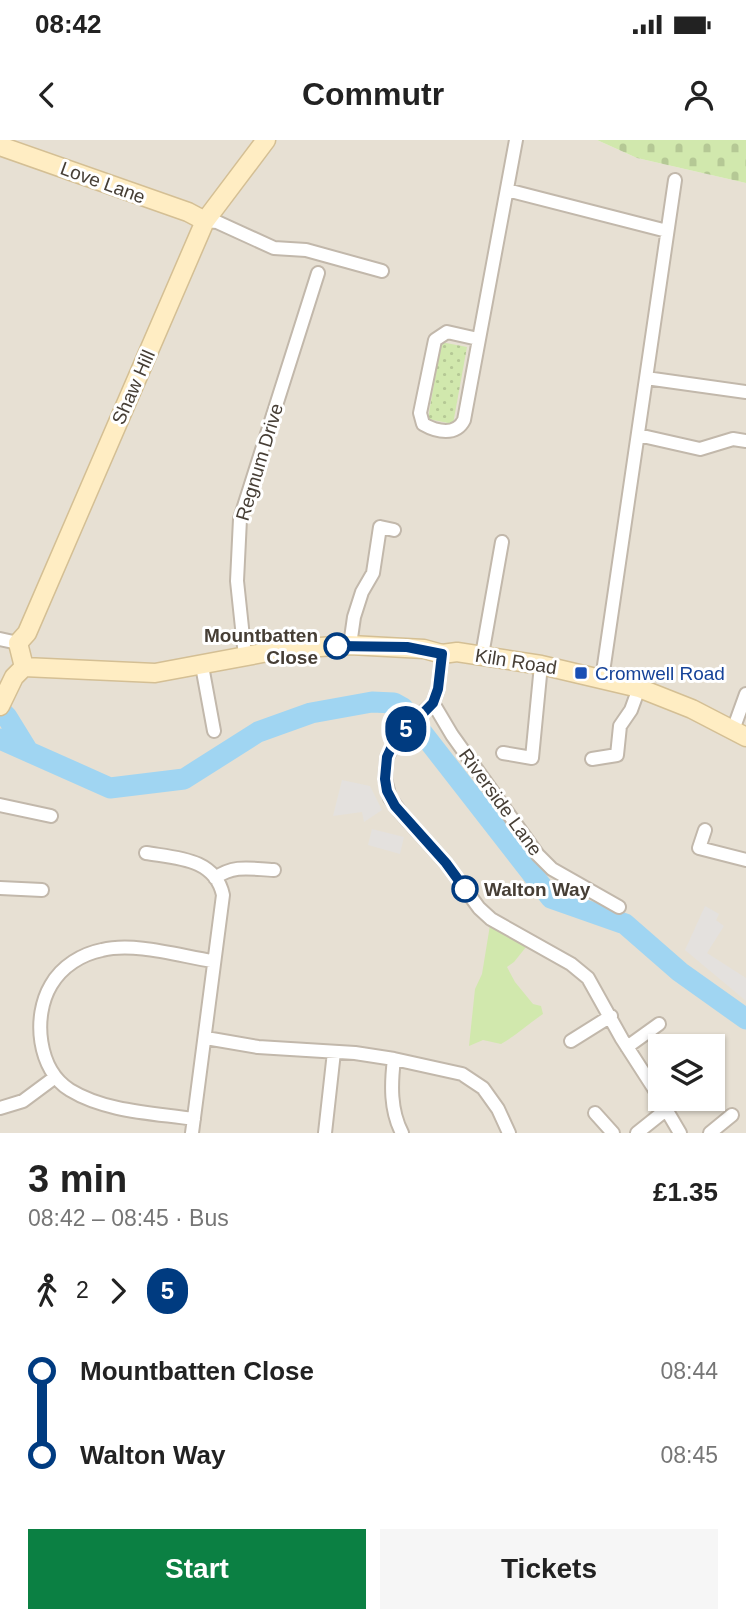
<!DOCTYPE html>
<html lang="en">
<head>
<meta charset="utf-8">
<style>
	:root { --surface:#fff; --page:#f6f6f6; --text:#222; --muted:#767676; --accent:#0b8043 }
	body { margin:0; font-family:Helvetica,sans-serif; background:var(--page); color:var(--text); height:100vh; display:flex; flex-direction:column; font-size:26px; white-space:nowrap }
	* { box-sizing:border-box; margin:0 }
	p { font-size:23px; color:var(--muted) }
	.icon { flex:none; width:38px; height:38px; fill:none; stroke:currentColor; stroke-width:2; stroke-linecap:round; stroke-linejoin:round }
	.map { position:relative; height:993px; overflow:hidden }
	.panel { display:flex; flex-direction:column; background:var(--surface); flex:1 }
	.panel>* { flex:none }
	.badge { padding:0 14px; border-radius:23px; font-size:24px; line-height:46px }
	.controls { position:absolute; left:648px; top:894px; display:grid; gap:14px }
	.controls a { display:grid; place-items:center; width:77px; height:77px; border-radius:0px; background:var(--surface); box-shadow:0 2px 5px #0004; font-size:35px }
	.map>.badge { position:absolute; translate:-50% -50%; box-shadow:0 0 0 4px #fff }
	.legs { display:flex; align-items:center; gap:10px; height:77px; padding:0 28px; font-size:23px }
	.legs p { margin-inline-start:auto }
	.headline { display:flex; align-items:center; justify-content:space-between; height:119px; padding:0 28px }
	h1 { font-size:38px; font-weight:600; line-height:52px }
	.cta { display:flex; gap:14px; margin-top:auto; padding:14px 28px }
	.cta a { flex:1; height:80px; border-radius:0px; background:var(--accent); color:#fff; font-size:28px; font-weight:600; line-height:80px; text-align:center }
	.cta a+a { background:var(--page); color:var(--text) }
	ul { padding:0 28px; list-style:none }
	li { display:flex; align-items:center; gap:24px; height:84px; font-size:26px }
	li i { display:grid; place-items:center; width:10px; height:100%; margin:0 9px; background:currentColor }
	li i::after { content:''; width:18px; height:18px; margin:-9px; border:5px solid; border-radius:50%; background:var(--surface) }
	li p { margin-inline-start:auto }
	li:first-child i { background:linear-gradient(#0000 50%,currentColor 0) }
	li:last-child i { background:linear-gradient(currentColor 50%,#0000 0) }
	.status { display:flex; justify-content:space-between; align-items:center; height:49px; padding:0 35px; background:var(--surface); direction:ltr }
	.status svg { height:19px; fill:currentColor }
	header { display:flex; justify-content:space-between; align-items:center; height:91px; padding:0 28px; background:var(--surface); font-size:32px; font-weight:600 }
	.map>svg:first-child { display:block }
	.residential { fill:#e7e0d3; fill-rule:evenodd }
	.green { fill:#d1e8ad }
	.cemetery { fill:url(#cemetery-stones) }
	.park { fill:url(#park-dots) }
	.parking { fill:#e4e1de }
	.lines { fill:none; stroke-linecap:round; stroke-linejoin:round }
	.river { stroke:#a0d5f2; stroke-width:21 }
	.street-casing { stroke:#c2b8ab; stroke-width:16 }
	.secondary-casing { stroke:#d4bf94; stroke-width:21 }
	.street { stroke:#fff; stroke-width:12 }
	.secondary { stroke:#ffedc3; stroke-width:18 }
	.line-1-casing { stroke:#fff; stroke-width:16 }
	.line-1 { stroke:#003b80; stroke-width:10 }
	.stop-1-dot { fill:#fff; stroke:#003b80; stroke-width:3.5 }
	.transit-dot { fill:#1a4fb4; stroke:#fff; stroke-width:2.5 }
	.labels { text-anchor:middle; stroke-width:6; stroke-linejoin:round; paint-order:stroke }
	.street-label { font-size:19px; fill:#463e35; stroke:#fff }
	.stop-label { font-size:19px; font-weight:bold; fill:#463e35; stroke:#fff; text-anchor:end }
	.transit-label { font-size:19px; fill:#164399; stroke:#fff; text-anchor:start }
</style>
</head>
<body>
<div class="status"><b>08:42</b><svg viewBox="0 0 49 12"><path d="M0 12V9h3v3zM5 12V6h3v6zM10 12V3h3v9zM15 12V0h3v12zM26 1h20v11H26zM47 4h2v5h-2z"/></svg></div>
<header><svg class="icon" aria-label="back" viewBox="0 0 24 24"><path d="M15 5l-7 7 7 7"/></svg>Commutr<svg class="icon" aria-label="person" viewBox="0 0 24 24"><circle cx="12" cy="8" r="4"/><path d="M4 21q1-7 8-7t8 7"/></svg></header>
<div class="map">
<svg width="746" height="993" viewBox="0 0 746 993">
	<defs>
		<pattern id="cemetery-stones" width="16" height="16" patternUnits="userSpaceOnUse" patternTransform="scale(1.75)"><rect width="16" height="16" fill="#d1e8ad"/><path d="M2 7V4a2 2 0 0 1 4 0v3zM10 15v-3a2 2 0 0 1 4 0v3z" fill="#b5c895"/></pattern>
		<pattern id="park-dots" width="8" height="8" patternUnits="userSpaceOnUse" patternTransform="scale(1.75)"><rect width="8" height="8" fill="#d1e8ad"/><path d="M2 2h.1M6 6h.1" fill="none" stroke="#b5c895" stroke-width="1.8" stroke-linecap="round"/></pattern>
	</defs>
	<rect width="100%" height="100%" fill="#f3eee5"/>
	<path class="residential" d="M0 0H597L637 18 746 43V993H0ZM660 906H712V959H660Z"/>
	<path class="green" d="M491 779 530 802 514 822 507 827 515 842 533 864 541 866 543 874C528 884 517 895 501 904L483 900 469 906 475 849 482 834Z"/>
	<path class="cemetery" d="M597 0H746V43L637 18Z"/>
	<path class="park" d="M441 202 467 207 453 284 428 279Z"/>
	<path class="parking" d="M342 640 370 646 382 670 364 682 362 672 333 676Z
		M372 689 404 697 400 714 368 705Z
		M705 766 719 774 716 780 724 786 707 813 746 838V861L685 810Z"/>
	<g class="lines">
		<path class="river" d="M0 570 7 577 28 611
			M0 599 110 648 184 639 258 592 311 573 372 562 394 563 403 568 551 758 625 784 680 832 746 879"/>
		<defs>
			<path id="street" d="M507 50 667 91
				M205 81 217 82 274 108 306 110 382 131
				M478 199 447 192 435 200 420 273 423 284C437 292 456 296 464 280L516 0
				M646 238 746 252
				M638 295 700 309 733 299 746 301
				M0 499 18 503
				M350 505 354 477 362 452 373 433 380 387 394 390
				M442 514 438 549 433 563 400 594 387 617 385 639 390 658 401 673 446 723 479 768 491 779 571 824 588 838 622 899 660 958
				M482 515 502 402
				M245 516 237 441 240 379 318 133
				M202 526 214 591
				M602 539 675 40
				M433 563 452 595 538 715 552 729 619 767
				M733 590 746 554
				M503 613 532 618 541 525
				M592 619 617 615 620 586 631 570 639 548
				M0 665 51 676
				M705 690 699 708 746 720
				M146 713C176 718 215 718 223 755L192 993
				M215 738C235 724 251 729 274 730
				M0 748 42 750
				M206 898 258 907 355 913 394 919 462 934 483 948 498 969 509 993
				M571 901 611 876
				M627 907 659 884
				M394 919C391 944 390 970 402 993
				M660 959 680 993
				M0 968 23 961 54 938
				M595 973 613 993
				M194 979C154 973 106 972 70 950 38 930 32 877 51 845 62 826 82 814 102 810 135 802 180 816 213 821
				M325 993 334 912
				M637 993 667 969
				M710 993 732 975"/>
			<path id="secondary" d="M0 6 188 72 205 81
				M24 527 155 533 268 512 305 508 350 505 424 509 442 514 457 512 541 525 639 548 692 569 746 597
				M24 527 18 503 27 493 205 81 266 0
				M0 566 14 537 24 527"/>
		</defs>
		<use href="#street" class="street-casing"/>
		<use href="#secondary" class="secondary-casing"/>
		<use href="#street" class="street"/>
		<use href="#secondary" class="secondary"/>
	</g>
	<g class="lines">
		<defs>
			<path id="line-1" d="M337 506 407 507 442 514 438 549 433 563 393 604 387 617 385 639 387 651 395 666 446 723 465 749"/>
		</defs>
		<use href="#line-1" class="line-1-casing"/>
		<use href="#line-1" class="line-1"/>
	</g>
	<g class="stop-1-dot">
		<circle cx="337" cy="506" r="12"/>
		<circle cx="465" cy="749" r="12"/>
	</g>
	<rect class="transit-dot" x="574" y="526" width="14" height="14" rx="3.5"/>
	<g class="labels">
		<g class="street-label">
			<text transform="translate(103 42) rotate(20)" y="7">Love Lane</text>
			<text transform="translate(133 247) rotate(-66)" y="7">Shaw Hill</text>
			<text transform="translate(259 322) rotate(-73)" y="7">Regnum Drive</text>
			<text transform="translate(516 521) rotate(9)" y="7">Kiln Road</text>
			<text transform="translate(501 662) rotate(54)" y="7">Riverside Lane</text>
		</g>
		<g class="stop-label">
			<text x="318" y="502">Mountbatten<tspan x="318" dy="22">Close</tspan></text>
			<text x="484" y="756" text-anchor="start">Walton Way</text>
		</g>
		<g class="transit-label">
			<text x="595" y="540">Cromwell Road</text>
		</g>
	</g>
</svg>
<div class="controls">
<a><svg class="icon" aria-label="layers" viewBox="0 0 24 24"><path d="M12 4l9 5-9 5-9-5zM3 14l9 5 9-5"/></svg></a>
</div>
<b class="badge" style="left:406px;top:589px;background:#003b80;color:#fff">5</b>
</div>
<section class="panel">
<div class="headline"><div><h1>3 min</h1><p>08:42 – 08:45 · Bus</p></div><b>£1.35</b></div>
<div class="legs"><svg class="icon" aria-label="walk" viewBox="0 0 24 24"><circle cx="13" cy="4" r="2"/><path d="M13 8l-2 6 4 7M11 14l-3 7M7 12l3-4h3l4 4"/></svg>2<svg class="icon" aria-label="forward" viewBox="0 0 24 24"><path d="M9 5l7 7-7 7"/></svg><b class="badge" style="background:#003b80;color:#fff">5</b></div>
<ul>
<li><i style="color:#003b80"></i><b>Mountbatten Close</b><p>08:44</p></li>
<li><i style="color:#003b80"></i><b>Walton Way</b><p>08:45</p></li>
</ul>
<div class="cta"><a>Start</a><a>Tickets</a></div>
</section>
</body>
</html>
